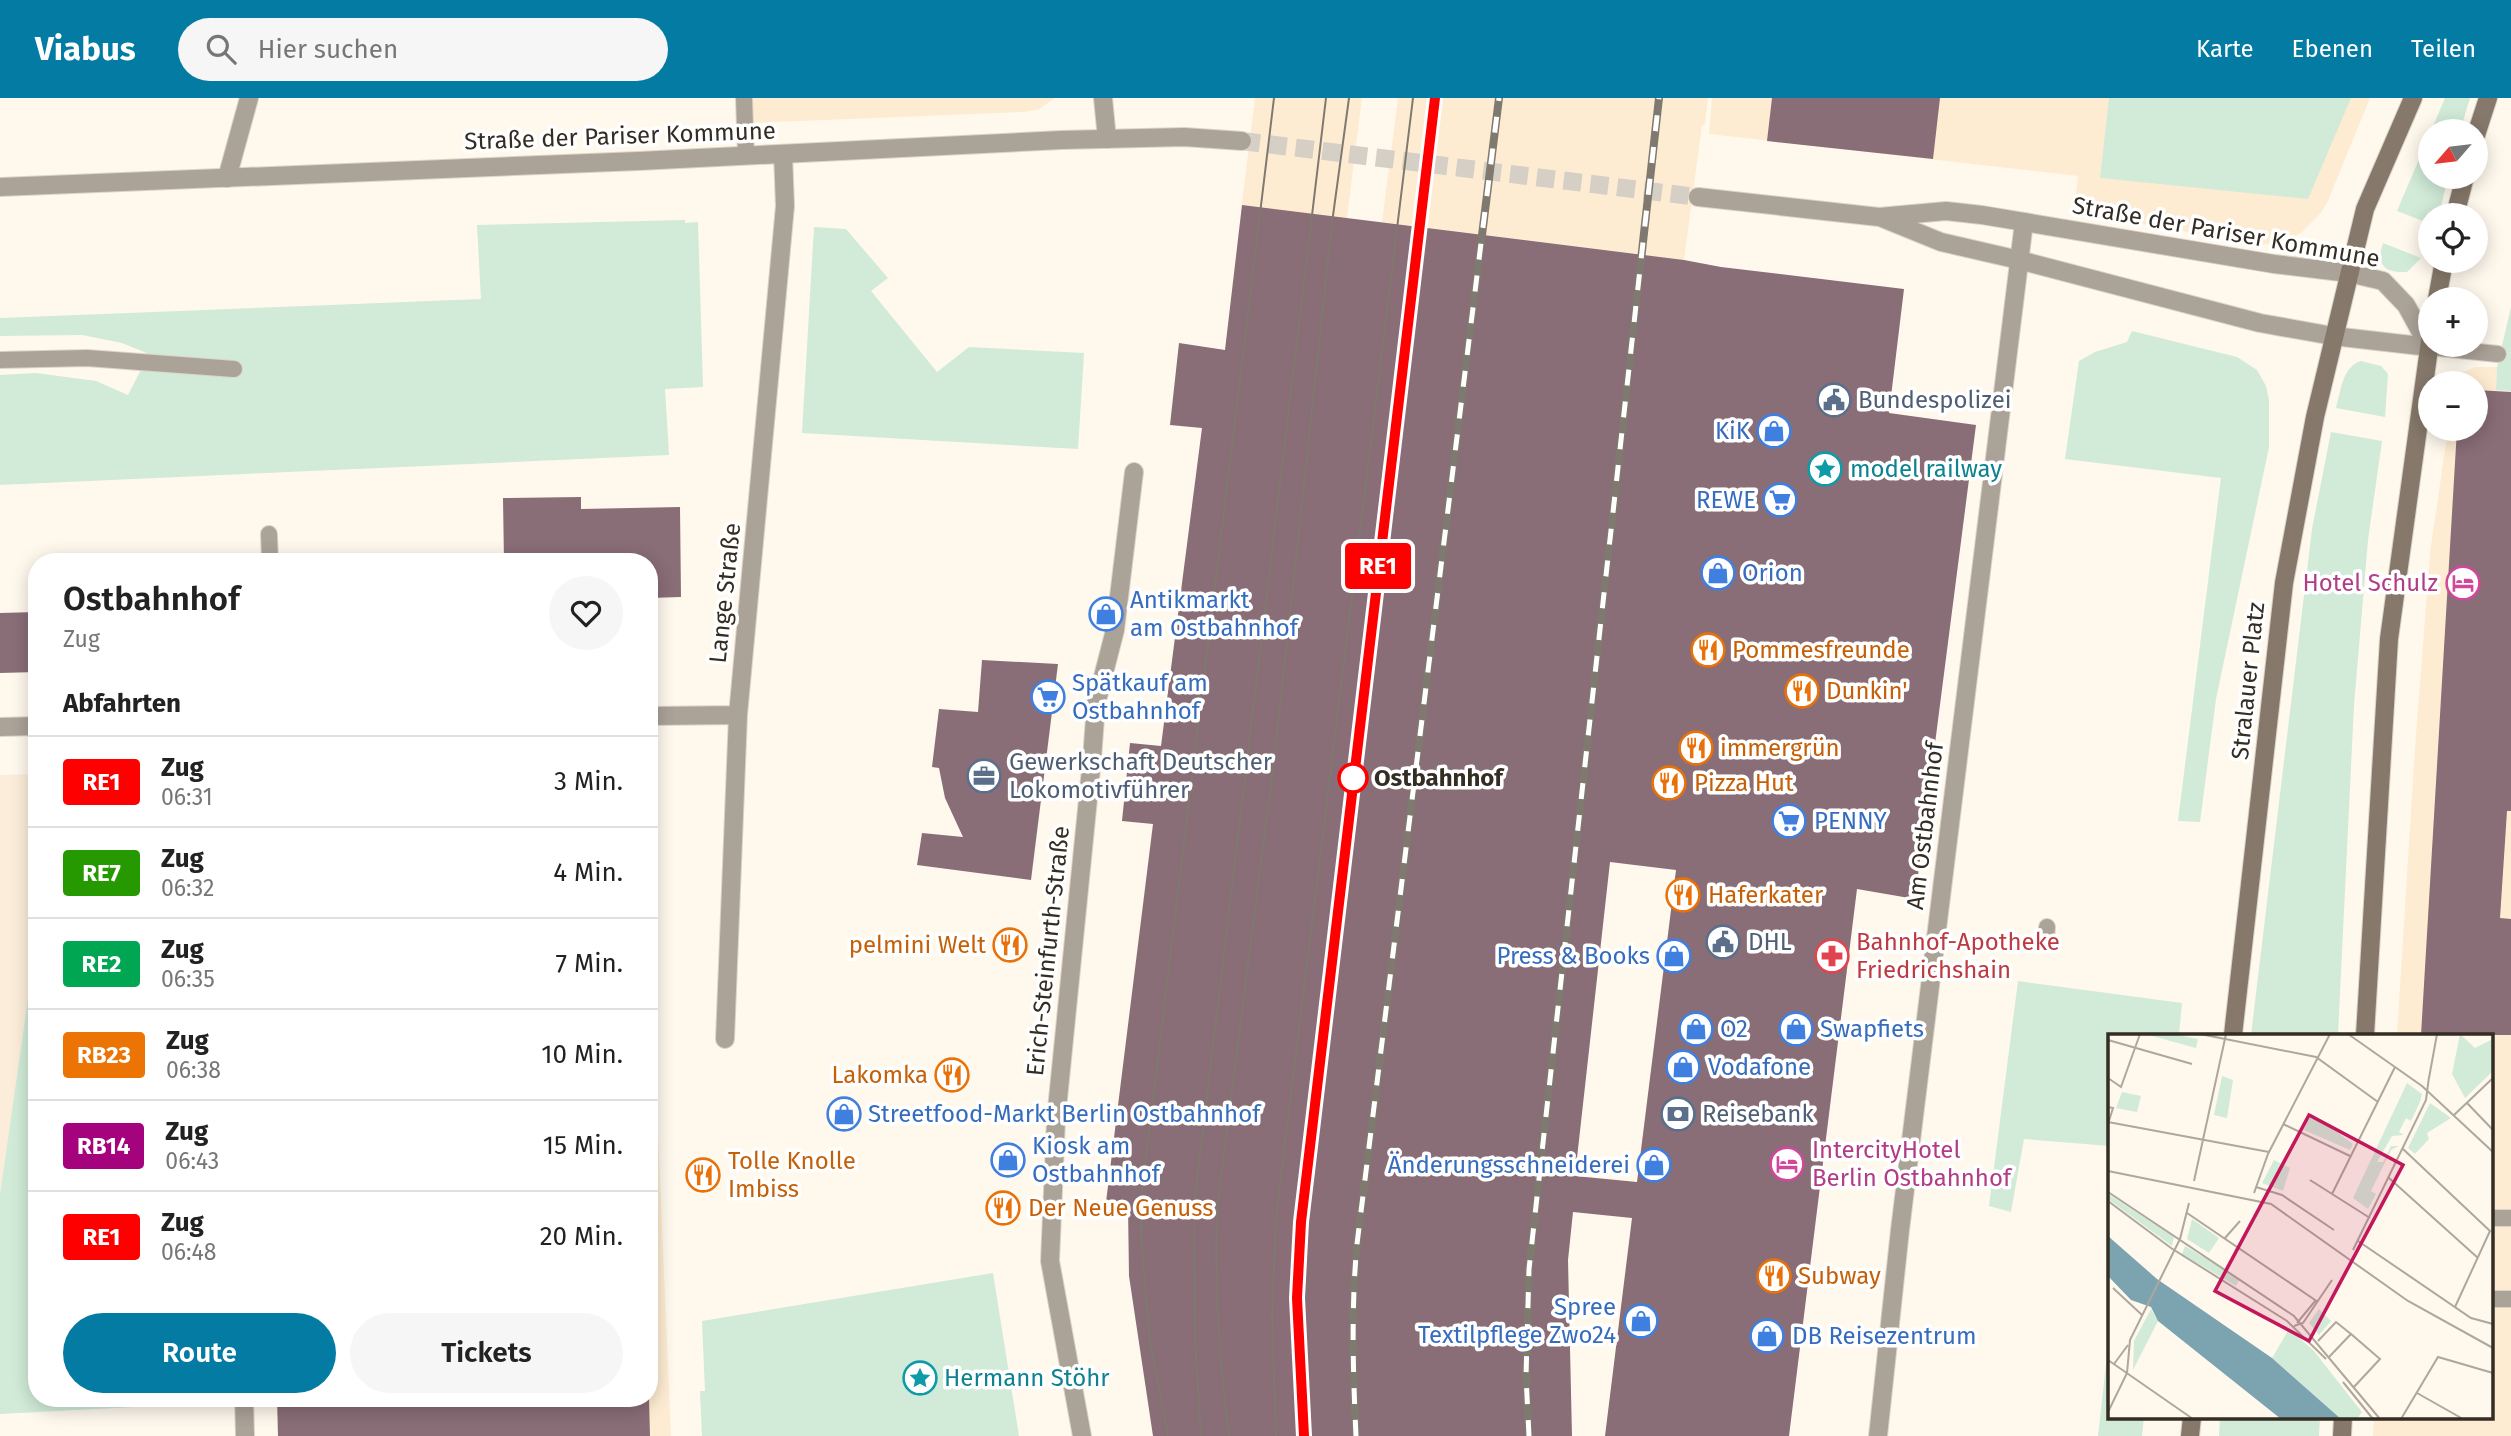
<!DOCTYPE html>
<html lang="de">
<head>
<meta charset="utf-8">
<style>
	:root { --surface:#fff; --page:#f6f6f6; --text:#222; --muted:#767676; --line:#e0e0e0; --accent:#037ba3 }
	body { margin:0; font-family:"Fira Sans",sans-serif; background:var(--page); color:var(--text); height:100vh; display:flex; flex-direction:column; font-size:26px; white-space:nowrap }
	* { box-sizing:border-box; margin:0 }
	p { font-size:23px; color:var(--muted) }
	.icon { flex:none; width:38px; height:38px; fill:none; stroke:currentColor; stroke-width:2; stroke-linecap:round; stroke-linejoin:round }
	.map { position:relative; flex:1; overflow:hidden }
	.side { position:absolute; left:28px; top:455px; width:630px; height:854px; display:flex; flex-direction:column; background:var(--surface); border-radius:28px; box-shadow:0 4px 18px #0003 }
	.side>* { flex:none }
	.badge { padding:0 14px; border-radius:5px; font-size:24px; line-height:46px }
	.needle { width:46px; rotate:242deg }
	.fabs { position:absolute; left:2418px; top:21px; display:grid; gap:14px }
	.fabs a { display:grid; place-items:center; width:70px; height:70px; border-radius:50%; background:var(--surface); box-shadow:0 4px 18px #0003; font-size:35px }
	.map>.badge { position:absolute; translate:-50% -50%; box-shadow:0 0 0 4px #fff }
	h2 { padding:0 35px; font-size:26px; line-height:63px }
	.round { display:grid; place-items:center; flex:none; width:74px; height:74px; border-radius:37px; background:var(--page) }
	.summary { display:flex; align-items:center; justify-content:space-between; height:119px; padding:0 35px }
	h1 { font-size:33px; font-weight:600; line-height:52px }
	.action { display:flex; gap:14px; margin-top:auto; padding:14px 35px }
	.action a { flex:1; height:80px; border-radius:42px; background:var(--accent); color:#fff; font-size:28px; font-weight:600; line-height:80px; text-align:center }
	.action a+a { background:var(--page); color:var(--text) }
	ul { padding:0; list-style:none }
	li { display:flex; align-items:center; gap:21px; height:91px; padding:0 35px; border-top:2px solid var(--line) }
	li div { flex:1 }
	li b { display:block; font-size:26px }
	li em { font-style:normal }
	li .badge { min-width:77px; font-weight:700; text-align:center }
	header { display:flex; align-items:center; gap:42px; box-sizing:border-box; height:98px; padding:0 35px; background:var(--accent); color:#fff }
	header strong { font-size:33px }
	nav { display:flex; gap:38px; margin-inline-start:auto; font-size:24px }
	.search { width:490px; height:63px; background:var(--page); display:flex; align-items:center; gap:18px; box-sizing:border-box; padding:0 24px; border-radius:38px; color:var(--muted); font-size:26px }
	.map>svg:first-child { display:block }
	.built { fill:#feecd2 }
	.education { fill:#fbedd9 }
	.green { fill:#d1ebd8 }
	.building { fill:#896d77; fill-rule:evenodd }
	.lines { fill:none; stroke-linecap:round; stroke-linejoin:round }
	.tertiary-tunnel { stroke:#d6cfc5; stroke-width:18; stroke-dasharray:18 9; stroke-linecap:butt }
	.service-casing { stroke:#dad3c9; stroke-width:18 }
	.minor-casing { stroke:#dad3c9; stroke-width:20 }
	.tertiary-casing { stroke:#dad3c9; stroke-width:20 }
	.secondary-casing { stroke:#dad3c9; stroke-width:20 }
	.service { stroke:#aba298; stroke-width:16 }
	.minor { stroke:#aba298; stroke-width:18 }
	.tertiary { stroke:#aba298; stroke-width:18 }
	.secondary { stroke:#86796b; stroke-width:18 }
	.tram { stroke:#7f796f; stroke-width:2 }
	.rail-casing { stroke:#7f796f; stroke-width:8 }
	.rail { stroke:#fff; stroke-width:5; stroke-dasharray:16; stroke-linecap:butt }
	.line-casing { stroke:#fff; stroke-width:16 }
	.line { stroke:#f00; stroke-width:10 }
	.stop-dot { fill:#fff; stroke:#f00; stroke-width:3.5 }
	.labels { text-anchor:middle; stroke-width:7; stroke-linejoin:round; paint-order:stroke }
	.street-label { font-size:24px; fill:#332d23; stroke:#fff }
	.service-label { font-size:24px; fill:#4e5e75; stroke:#fff; text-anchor:start }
	.shop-label { font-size:24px; fill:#366cbe; stroke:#fff; text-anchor:start }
	.culture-label { font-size:24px; fill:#0d838f; stroke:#fff; text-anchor:start }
	.hotel-label { font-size:24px; fill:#b23c85; stroke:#fff; text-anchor:end }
	.food-label { font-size:24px; fill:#c56008; stroke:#fff; text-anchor:start }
	.stop-label { font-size:24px; font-weight:bold; fill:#332d23; stroke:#fff; text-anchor:start }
	.health-label { font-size:24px; fill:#be3a42; stroke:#fff; text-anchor:start }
	.inset-road { fill:none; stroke:#ada79c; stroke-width:2 }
	.view { fill:#c2185b; fill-opacity:0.15; stroke:#c2185b; stroke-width:3.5 }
	.inset-edge { fill:none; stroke:#332d23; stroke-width:3.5 }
</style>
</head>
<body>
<header>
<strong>Viabus</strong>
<div class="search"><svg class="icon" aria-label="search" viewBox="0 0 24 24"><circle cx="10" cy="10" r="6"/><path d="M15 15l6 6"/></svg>Hier suchen</div>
<nav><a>Karte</a><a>Ebenen</a><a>Teilen</a></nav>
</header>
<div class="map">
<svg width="2511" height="1338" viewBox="0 0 2511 1338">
	<rect width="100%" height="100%" fill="#fff8ed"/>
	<path class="built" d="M751 0H1055L1039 11 1025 14 752 25Z
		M1255 0H1362L1346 127 1241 113Z
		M1398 0H1708L1705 27H1702L1684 162 1382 124Z
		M1712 0H2370L2327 105 2320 116 2301 135 2284 143 2261 147 2074 114 2078 78 1709 36Z
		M2475 269H2497L2496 292 2511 293V1338H2373L2374 1319H2492V937H2397L2415 650 2430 455 2448 331H2476V285H2455L2459 276Z
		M649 988H656L671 1338H279L277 1300H649Z"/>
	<path class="education" d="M37 676V837L0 1096V677Z"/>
	<path class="green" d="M2109 0H2351L2308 101 2100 80Z
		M2445 0H2470L2460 33H2431V79H2448L2439 117H2431V126L2397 113Z
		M685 122V125L698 124 703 289 665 291 669 357 0 387V277L36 275 96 283 128 297 149 256 122 245 82 237 0 238V220L481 201 477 127Z
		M814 129 846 131 888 180 871 193 937 274 969 249 1084 255 1078 351 802 335Z
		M2383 145 2421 160 2407 174C2384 175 2376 167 2383 145Z
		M2511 209V293L2496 292 2497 269Z
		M2132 233 2237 259 2257 272 2266 288 2269 302V349L2216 601 2200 724 2178 723 2221 380 2065 361 2079 263 2095 254 2127 244Z
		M2361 263 2381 268 2388 276 2385 319 2336 310C2341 293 2342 269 2361 263Z
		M2331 334 2382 343 2368 442 2354 607 2338 937H2251L2312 431Z
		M37 837V1300H197L192 1306 0 1316V1096Z
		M2018 883 2182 905 2179 937H2110V1048L2024 1041 2011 1114 1989 1108Z
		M993 1175 1019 1338H702L700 1293H705L702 1223Z
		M2110 1231V1319H2144L2142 1338H2098Z
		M2220 1319H2320L2319 1338H2219Z"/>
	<path class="building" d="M1772 0H1940L1933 61 1767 43Z
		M1242 107 1684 162 1721 169 1904 191 1889 315 1976 327 1915 801 1857 791 1789 1338H1605L1632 1120 1573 1114 1568 1162 1572 1338H1153L1129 1178 1128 1107 1106 1104 1153 726 1122 723 1130 645 1161 648 1202 330 1170 327 1179 245 1225 252ZM1610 764 1676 772 1637 1084 1575 1078Z
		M2476 292 2511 294V713H2507L2500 820 2511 821V937H2421L2457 331H2476Z
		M581 399V411L680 409 681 499 649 500V464H504L503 400Z
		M37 514V574L0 575V515Z
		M982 562 1058 566 1031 782 917 767 922 735 963 739 945 700 939 670 932 669 939 611 978 614Z
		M277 1300H649L650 1338H278Z"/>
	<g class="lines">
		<path class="tertiary-tunnel" d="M1242 43 1698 99"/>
		<defs>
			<path id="service" d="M744 0 746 58
				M2429 249 2498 256
				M0 262 87 260 234 271
				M269 436 270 464
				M2046 842 2047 829
				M2492 1120H2511
				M2492 1201H2511"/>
			<path id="minor" d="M1103 0 1107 41
				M227 80 249 0
				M649 618 738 617
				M0 629 37 628
				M725 941 738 617 785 108 783 56
				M244 1300 245 1338
				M1082 1338 1050 1163 1056 1021 1092 661 1096 606 1115 532 1134 374
				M1878 1338 1900 1132 2024 124"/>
			<path id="tertiary" d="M0 89 639 63 1061 42 1184 39 1242 43
				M1698 99 1879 119 1946 113 1982 117 2274 166 2349 175 2383 183 2406 207 2429 249
				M1882 120 1941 144 2019 162 2260 225 2333 238 2429 249"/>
			<path id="secondary" d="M2476 37 2488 0
				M2455 117 2465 79
				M2437 201 2444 163
				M2233 937 2284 485 2315 319 2365 111 2413 0
				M2365 937 2389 541 2431 236
				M2190 1338 2192 1319
				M2342 1338 2343 1319"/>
		</defs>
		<use href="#service" class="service-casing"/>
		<use href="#minor" class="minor-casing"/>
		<use href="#tertiary" class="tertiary-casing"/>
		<use href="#secondary" class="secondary-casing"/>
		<use href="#service" class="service"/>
		<use href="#minor" class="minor"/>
		<use href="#tertiary" class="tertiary"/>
		<use href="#secondary" class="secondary"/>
		<path class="tram" d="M1168 1338 1150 1244 1141 1140V1100L1274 0
			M1201 1338 1195 1242 1194 1107 1326 0
			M1229 1338C1219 1262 1214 1187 1217 1110L1275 655 1332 125 1349 0
			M1276 1338 1272 1219 1276 1119 1413 0"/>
		<defs>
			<path id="rail" d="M1303 1338 1297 1200 1302 1124 1435 0
				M1356 1338C1353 1274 1351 1211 1357 1146L1499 0
				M1529 1338 1526 1278 1529 1171 1659 0"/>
		</defs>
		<use href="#rail" class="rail-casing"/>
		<use href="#rail" class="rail"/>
	</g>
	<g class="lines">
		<defs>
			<path id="line" d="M1304 1338 1297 1200 1301 1124 1435 0"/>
		</defs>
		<use href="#line" class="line-casing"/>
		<use href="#line" class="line"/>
	</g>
	<defs>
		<symbol id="civic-ring" viewBox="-11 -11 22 22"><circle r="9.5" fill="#fff" stroke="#5c6f8a" stroke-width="1.5"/><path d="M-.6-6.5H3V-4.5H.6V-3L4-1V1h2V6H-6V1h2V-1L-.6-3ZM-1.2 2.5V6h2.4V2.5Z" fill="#5c6f8a"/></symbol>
		<symbol id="shop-ring" viewBox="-11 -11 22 22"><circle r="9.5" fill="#fff" stroke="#3f7fe0" stroke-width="1.5"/><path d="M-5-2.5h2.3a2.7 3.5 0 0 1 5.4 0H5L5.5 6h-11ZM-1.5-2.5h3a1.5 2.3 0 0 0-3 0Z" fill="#3f7fe0"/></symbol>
		<symbol id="sight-ring" viewBox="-11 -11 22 22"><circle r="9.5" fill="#fff" stroke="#0f9aa8" stroke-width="1.5"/><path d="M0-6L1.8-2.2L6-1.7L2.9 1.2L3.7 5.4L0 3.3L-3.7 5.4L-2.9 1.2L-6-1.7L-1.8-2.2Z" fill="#0f9aa8"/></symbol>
		<symbol id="supermarket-ring" viewBox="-11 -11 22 22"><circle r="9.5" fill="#fff" stroke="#3f7fe0" stroke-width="1.5"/><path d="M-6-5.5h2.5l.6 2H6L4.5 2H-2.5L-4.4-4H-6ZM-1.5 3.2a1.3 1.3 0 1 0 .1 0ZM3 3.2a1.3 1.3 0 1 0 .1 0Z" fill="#3f7fe0"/></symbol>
		<symbol id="hotel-ring" viewBox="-11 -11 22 22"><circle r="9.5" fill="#fff" stroke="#d1479c" stroke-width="1.5"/><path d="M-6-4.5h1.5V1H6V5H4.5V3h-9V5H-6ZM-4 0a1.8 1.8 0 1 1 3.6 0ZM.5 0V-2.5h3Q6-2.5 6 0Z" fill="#d1479c"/></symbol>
		<symbol id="restaurant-ring" viewBox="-11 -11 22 22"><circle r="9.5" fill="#fff" stroke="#e8710a" stroke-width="1.5"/><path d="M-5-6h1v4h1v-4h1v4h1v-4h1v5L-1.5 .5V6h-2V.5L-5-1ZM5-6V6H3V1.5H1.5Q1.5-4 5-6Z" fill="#e8710a"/></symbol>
		<symbol id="office-ring" viewBox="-11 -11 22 22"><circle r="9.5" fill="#fff" stroke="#5c6f8a" stroke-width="1.5"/><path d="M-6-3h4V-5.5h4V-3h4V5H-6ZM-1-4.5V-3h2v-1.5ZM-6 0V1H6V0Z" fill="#5c6f8a"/></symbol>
		<symbol id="pharmacy-ring" viewBox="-11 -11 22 22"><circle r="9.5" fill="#fff" stroke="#e0444e" stroke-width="1.5"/><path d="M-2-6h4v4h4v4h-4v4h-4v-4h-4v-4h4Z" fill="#e0444e"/></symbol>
		<symbol id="bank-ring" viewBox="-11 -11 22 22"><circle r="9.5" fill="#fff" stroke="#5c6f8a" stroke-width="1.5"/><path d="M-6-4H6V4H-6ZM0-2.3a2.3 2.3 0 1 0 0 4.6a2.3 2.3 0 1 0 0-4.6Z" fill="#5c6f8a"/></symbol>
	</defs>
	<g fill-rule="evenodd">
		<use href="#civic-ring" x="1815" y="283" width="38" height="38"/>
		<use href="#shop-ring" x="1755" y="314" width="38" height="38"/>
		<use href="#sight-ring" x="1806" y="352" width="38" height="38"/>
		<use href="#supermarket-ring" x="1761" y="383" width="38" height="38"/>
		<use href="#shop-ring" x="1699" y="456" width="38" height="38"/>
		<use href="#hotel-ring" x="2444" y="466" width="38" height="38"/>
		<use href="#shop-ring" x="1087" y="497" width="38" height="38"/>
		<use href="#restaurant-ring" x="1689" y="533" width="38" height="38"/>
		<use href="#restaurant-ring" x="1783" y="574" width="38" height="38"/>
		<use href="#supermarket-ring" x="1029" y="580" width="38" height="38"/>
		<use href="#restaurant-ring" x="1677" y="631" width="38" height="38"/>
		<use href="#office-ring" x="965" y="659" width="38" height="38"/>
		<use href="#restaurant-ring" x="1650" y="666" width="38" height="38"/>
		<use href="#supermarket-ring" x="1770" y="704" width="38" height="38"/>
		<use href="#restaurant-ring" x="1664" y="778" width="38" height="38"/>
		<use href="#civic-ring" x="1704" y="825" width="38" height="38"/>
		<use href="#restaurant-ring" x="991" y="828" width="38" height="38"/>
		<use href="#shop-ring" x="1655" y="839" width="38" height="38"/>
		<use href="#pharmacy-ring" x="1813" y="839" width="38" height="38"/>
		<use href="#shop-ring" x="1677" y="912" width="38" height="38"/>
		<use href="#shop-ring" x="1777" y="912" width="38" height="38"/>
		<use href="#shop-ring" x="1664" y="950" width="38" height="38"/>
		<use href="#restaurant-ring" x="933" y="958" width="38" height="38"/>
		<use href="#shop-ring" x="825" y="997" width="38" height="38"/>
		<use href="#bank-ring" x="1659" y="997" width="38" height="38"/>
		<use href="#shop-ring" x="989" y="1043" width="38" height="38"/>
		<use href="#hotel-ring" x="1768" y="1047" width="38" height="38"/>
		<use href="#shop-ring" x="1635" y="1048" width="38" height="38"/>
		<use href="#restaurant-ring" x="684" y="1058" width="38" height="38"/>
		<use href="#restaurant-ring" x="984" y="1091" width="38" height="38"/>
		<use href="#restaurant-ring" x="1755" y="1159" width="38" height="38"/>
		<use href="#shop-ring" x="1622" y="1204" width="38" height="38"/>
		<use href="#shop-ring" x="1748" y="1219" width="38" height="38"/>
		<use href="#sight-ring" x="901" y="1261" width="38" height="38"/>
	</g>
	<circle class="stop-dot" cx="1353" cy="680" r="14"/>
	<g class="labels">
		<g class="street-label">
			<text transform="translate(620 38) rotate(-2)" y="8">Straße der Pariser Kommune</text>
			<text transform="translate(2226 134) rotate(10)" y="8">Straße der Pariser Kommune</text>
			<text transform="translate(725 495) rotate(-84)" y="8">Lange Straße</text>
			<text transform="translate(2248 583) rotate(-84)" y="8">Stralauer Platz</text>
			<text transform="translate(1925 728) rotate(-83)" y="8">Am Ostbahnhof</text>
			<text transform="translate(1048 853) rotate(-84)" y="8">Erich-Steinfurth-Straße</text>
		</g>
		<g class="service-label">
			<text x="1858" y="310">Bundespolizei</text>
			<text x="1009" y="672">Gewerkschaft Deutscher<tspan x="1009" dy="28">Lokomotivführer</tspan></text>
			<text x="1748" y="852">DHL</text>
			<text x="1702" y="1024">Reisebank</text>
		</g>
		<g class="shop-label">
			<text x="1750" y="341" text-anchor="end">KiK</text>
			<text x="1756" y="410" text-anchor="end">REWE</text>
			<text x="1742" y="483">Orion</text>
			<text x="1130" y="510">Antikmarkt<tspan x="1130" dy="28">am Ostbahnhof</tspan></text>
			<text x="1072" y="593">Spätkauf am<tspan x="1072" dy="28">Ostbahnhof</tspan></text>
			<text x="1814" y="731">PENNY</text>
			<text x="1650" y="866" text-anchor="end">Press &amp; Books</text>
			<text x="1720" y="939">O2</text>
			<text x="1820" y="939">Swapfiets</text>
			<text x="1708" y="977">Vodafone</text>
			<text x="868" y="1024">Streetfood-Markt Berlin Ostbahnhof</text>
			<text x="1032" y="1056">Kiosk am<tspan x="1032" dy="28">Ostbahnhof</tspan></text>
			<text x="1630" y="1075" text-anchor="end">Änderungsschneiderei</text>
			<text x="1616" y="1217" text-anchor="end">Spree<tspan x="1616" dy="28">Textilpflege Zwo24</tspan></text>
			<text x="1792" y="1246">DB Reisezentrum</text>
		</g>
		<g class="culture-label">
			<text x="1850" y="379">model railway</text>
			<text x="944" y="1288">Hermann Stöhr</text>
		</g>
		<g class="hotel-label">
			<text x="2438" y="493">Hotel Schulz</text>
			<text x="1812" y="1060" text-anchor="start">IntercityHotel<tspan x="1812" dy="28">Berlin Ostbahnhof</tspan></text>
		</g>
		<g class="food-label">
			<text x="1732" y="560">Pommesfreunde</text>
			<text x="1826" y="601">Dunkin'</text>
			<text x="1720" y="658">immergrün</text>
			<text x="1694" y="693">Pizza Hut</text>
			<text x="1708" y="805">Haferkater</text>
			<text x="986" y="855" text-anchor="end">pelmini Welt</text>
			<text x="928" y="985" text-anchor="end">Lakomka</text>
			<text x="728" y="1071">Tolle Knolle<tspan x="728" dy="28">Imbiss</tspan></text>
			<text x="1028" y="1118">Der Neue Genuss</text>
			<text x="1798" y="1186">Subway</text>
		</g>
		<g class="stop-label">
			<text x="1374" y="688">Ostbahnhof</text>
		</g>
		<g class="health-label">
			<text x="1856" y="852">Bahnhof-Apotheke<tspan x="1856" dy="28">Friedrichshain</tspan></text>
		</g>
	</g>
	<g transform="translate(2108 936)">
		<rect width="385" height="385" fill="#fff8ed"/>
		<path d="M37 0H64L90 5 88 14ZM352 0 367 14 385 5V37L357 64 344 40ZM114 42 125 46 119 84 106 81ZM299 49 314 60 312 68 303 87 298 84 291 98 296 101 284 102 269 128H275L283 112H291L283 116 263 157 268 160 260 175 245 164ZM14 58 33 62 29 78 8 74ZM322 69 343 84 319 99 321 105 307 120 300 114ZM203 79 245 110 242 116 196 96ZM166 126 182 134 175 157 154 149ZM0 160 66 203 64 212 0 165ZM84 185 111 204 101 219 79 205ZM77 212 132 245 128 252 74 220ZM43 275 50 287 25 336 26 307ZM211 275 223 287 211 301 201 289ZM181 295 206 317 246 368 254 378 249 385H233L164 324Z" fill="#d1ebd8"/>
		<path d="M0 202 49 245 164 324 233 385H173L50 287 43 273 23 266 0 242Z" fill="#7ca3b0"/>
		<path class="inset-road" d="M92 0 208 23 270 68M240 0 314 52 385 118M0 6 84 30M0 44 13 53 32 0M321 44 329 0M359 69 385 96M0 73 5 74 0 90M346 81 385 44M0 88 161 118M175 90 242 122M295 115 382 197 347 273M0 137 163 170 300 267 385 314M281 144 370 224M202 146 262 184M86 147 118 0M148 153 174 161 226 196M0 158 186 282 272 385M146 159 160 120 222 0M224 160 287 33M0 167 63 214 179 287 218 325M79 179 210 268M117 204 132 187M72 205 81 169M250 207 363 284 385 290M245 216 318 66 321 43M5 254 34 281M189 289 208 266M186 292 195 289 224 246M210 307 228 288 243 300M221 323 243 300 272 325 245 354M0 326 85 385M6 330 20 311M19 339 22 306 72 205M235 348 265 385M309 359 355 385M0 378 19 339M293 385 330 323 385 339"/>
		<path class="view" d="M201 81 295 131 201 307 107 257Z"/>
		<rect width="385" height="385" class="inset-edge"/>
	</g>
</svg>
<div class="fabs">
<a><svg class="needle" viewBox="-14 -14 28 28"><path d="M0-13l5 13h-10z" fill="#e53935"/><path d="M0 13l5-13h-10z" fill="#767676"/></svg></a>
<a><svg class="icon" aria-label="locate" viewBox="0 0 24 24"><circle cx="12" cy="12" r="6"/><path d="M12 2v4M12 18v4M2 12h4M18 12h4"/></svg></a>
<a>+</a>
<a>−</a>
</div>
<b class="badge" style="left:1378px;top:468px;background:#f00;color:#fff">RE1</b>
<section class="side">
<div class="summary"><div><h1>Ostbahnhof</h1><p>Zug</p></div><a class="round"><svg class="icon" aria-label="heart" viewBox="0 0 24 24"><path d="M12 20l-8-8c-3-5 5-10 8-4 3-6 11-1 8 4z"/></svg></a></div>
<h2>Abfahrten</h2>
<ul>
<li><span class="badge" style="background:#f00;color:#fff">RE1</span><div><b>Zug</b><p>06:31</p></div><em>3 Min.</em></li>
<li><span class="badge" style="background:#269900;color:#fff">RE7</span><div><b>Zug</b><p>06:32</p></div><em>4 Min.</em></li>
<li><span class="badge" style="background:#00a651;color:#fff">RE2</span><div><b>Zug</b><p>06:35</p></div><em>7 Min.</em></li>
<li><span class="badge" style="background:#eb7405;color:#fff">RB23</span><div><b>Zug</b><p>06:38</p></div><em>10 Min.</em></li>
<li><span class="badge" style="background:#a5027d;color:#fff">RB14</span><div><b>Zug</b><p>06:43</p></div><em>15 Min.</em></li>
<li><span class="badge" style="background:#f00;color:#fff">RE1</span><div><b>Zug</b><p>06:48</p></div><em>20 Min.</em></li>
</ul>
<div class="action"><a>Route</a><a>Tickets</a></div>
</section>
</div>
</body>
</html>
